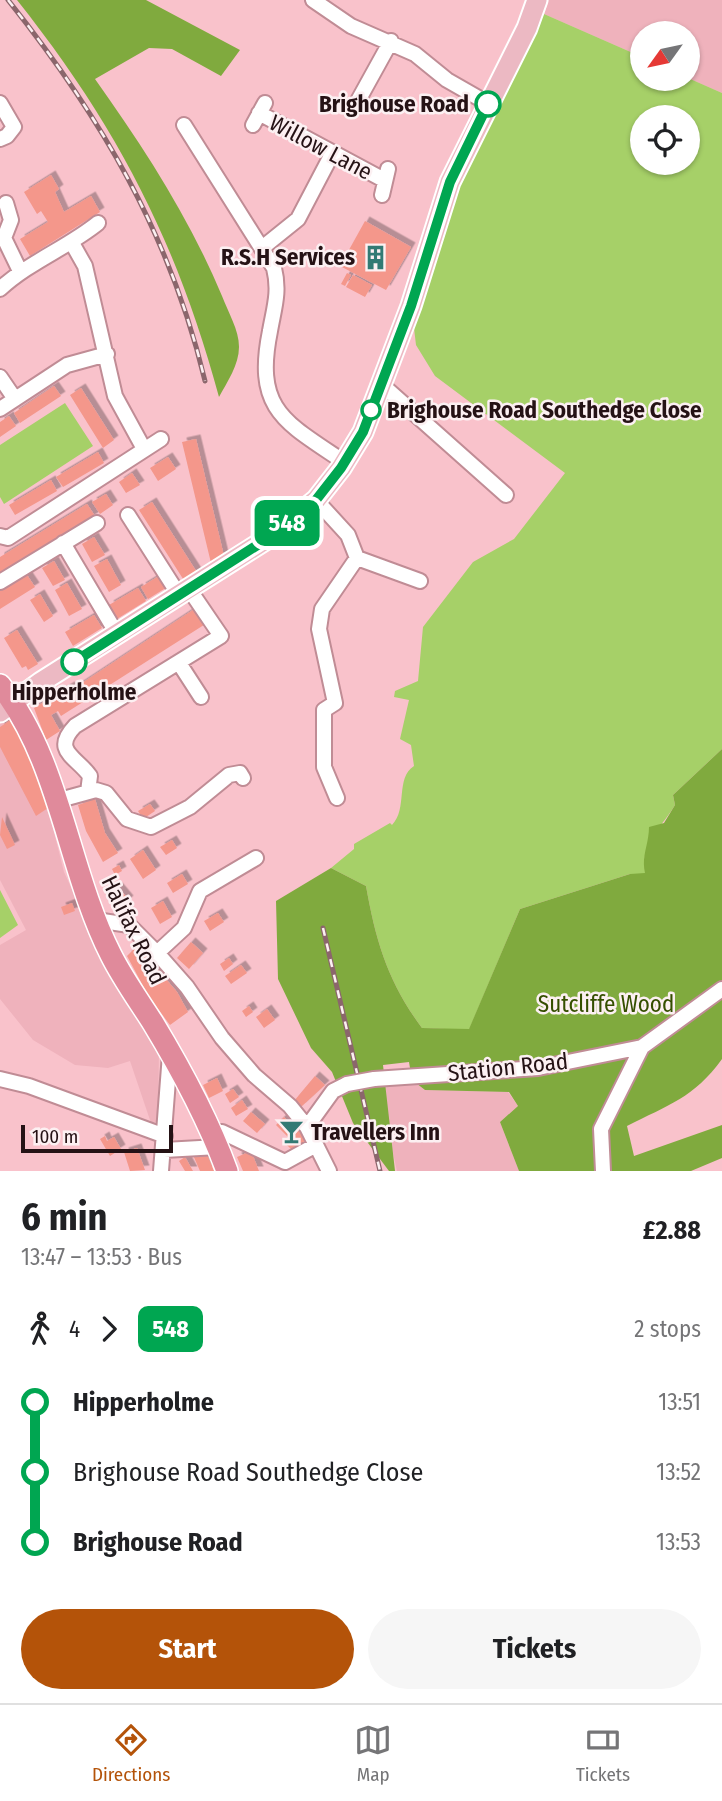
<!DOCTYPE html>
<html lang="en">
<head>
<meta charset="utf-8">
<style>
	:root { --surface:#fff; --page:#f6f6f6; --text:#202124; --muted:#757577; --line:#e0e0e0; --accent:#b45309 }
	body { margin:0; font-family:"Fira Sans Condensed",sans-serif; background:var(--page); color:var(--text); height:100vh; display:flex; flex-direction:column; font-size:26px; white-space:nowrap }
	* { box-sizing:border-box; margin:0 }
	p { font-size:23px; color:var(--muted) }
	.icon { flex:none; width:38px; height:38px; fill:none; stroke:currentColor; stroke-width:2; stroke-linecap:round; stroke-linejoin:round }
	.map { position:relative; height:1171px; overflow:hidden }
	.details { display:flex; flex-direction:column; background:var(--surface); flex:1 }
	.details>* { flex:none }
	.badge { padding:0 14px; border-radius:10px; font-size:24px; line-height:46px }
	.needle { width:46px; rotate:237deg }
	.buttons { position:absolute; left:630px; top:21px; display:grid; gap:14px }
	.buttons a { display:grid; place-items:center; width:70px; height:70px; border-radius:50%; background:var(--surface); box-shadow:0 2px 5px #0004; font-size:35px }
	.scale { position:absolute; left:21px; bottom:18px; width:152px; box-sizing:border-box; padding-left:7px; border:4px solid #251215; border-top:0; font-size:19px; line-height:24px; white-space:nowrap; color:#251215; -webkit-text-stroke:5px #fcf0f2; paint-order:stroke }
	.map>.badge { position:absolute; translate:-50% -50%; box-shadow:0 0 0 4px #fff }
	.legs { display:flex; align-items:center; gap:10px; height:77px; padding:0 21px; font-size:23px }
	.legs p { margin-inline-start:auto }
	.overview { display:flex; align-items:center; justify-content:space-between; height:119px; padding:0 21px }
	h1 { font-size:38px; font-weight:700; line-height:52px }
	.primary-button { display:flex; gap:14px; margin-top:auto; padding:14px 21px }
	.primary-button a { flex:1; height:80px; border-radius:42px; background:var(--accent); color:#fff; font-size:28px; font-weight:700; line-height:80px; text-align:center }
	.primary-button a+a { background:var(--page); color:var(--text) }
	ul { padding:0 21px; list-style:none }
	li { display:flex; align-items:center; gap:24px; height:70px; font-size:26px }
	li i { display:grid; place-items:center; width:10px; height:100%; margin:0 9px; background:currentColor }
	li i::after { content:''; width:18px; height:18px; margin:-9px; border:5px solid; border-radius:50%; background:var(--surface) }
	li p { margin-inline-start:auto }
	li:first-child i { background:linear-gradient(#0000 50%,currentColor 0) }
	li:last-child i { background:linear-gradient(currentColor 50%,#0000 0) }
	.menu { display:flex; justify-content:space-around; align-items:center; height:98px; border-top:2px solid var(--line); background:var(--surface); font-size:19px; color:var(--muted) }
	.menu a { display:grid; justify-items:center; gap:4px }
	.menu .active { color:var(--accent) }
	.map>svg:first-child { display:block }
	.built { fill:#efb2bc }
	.green { fill:#a6d068; fill-rule:evenodd }
	.forest { fill:#80aa3e }
	.building { fill:#f4978b; filter:url(#shadow) }
	.lines { fill:none; stroke-linecap:round; stroke-linejoin:round }
	.minor-casing { stroke:#c08c95; stroke-width:18 }
	.major-casing { stroke:#fff; stroke-width:23 }
	.highway-casing { stroke:#fff; stroke-width:24 }
	.minor { stroke:#fff; stroke-width:14 }
	.major { stroke:#ecb9c3; stroke-width:19 }
	.highway { stroke:#e08a9b; stroke-width:21 }
	.rail-casing { stroke:#8b666c; stroke-width:5 }
	.rail { stroke:#fcf0f2; stroke-width:2.5; stroke-dasharray:8; stroke-linecap:butt }
	.minor-bridge-casing { stroke:#c08c95; stroke-width:18; stroke-linecap:butt }
	.minor-bridge { stroke:#fff; stroke-width:14 }
	.line-1-casing { stroke:#fff; stroke-width:16 }
	.line-1 { stroke:#00a651; stroke-width:10 }
	.stop-1-dot { fill:#fff; stroke:#00a651; stroke-width:3.5 }
	.labels { text-anchor:middle; stroke-width:5; stroke-linejoin:round; paint-order:stroke }
	.stop-label { font-size:23px; font-weight:bold; fill:#251215; stroke:#fcf0f2; text-anchor:end }
	.street-label { font-size:23px; fill:#251215; stroke:#fcf0f2 }
	.poi-label { font-size:23px; font-weight:bold; fill:#251215; stroke:#fcf0f2; text-anchor:end }
	.park-label { font-size:23px; fill:#354f00; stroke:#fcf0f2 }
</style>
</head>
<body>
<div class="map">
<svg width="722" height="1171" viewBox="0 0 722 1171">
	<defs>
		<filter id="shadow"><feDropShadow dx="4.5" dy="-4.5" stdDeviation="0" flood-color="#0004"/></filter>
	</defs>
	<rect width="100%" height="100%" fill="#f9c2cb"/>
	<path class="built" d="M549 0H722V93L688 78V33H642V57L544 14Z
		M11 716 40 776 64 872 113 978 159 1048 158 1122 151 1123 130 1061 108 1068 75 1065 33 1040 0 999V945L26 930 0 880V723Z
		M412 1080 425 1090 508 1092 518 1106 500 1122 519 1171H397L378 1085Z"/>
	<path class="green" d="M544 14 642 57V79L688 78 722 93V749L673 795 675 805C662 827 638 846 646 874H630L520 909 469 1030 422 1028C388 982 376 942 366 886L331 868 354 849V844L390 823 392 825C408 809 395 778 414 766L411 745 400 739 409 700 394 697 395 691 418 681 423 627 473 562 514 539 565 473 435 376 416 345 414 328 460 180ZM642 117H688V163H642Z
		M65 403 93 446 4 504 0 497V445Z
		M0 890 18 925 0 938Z"/>
	<path class="forest" d="M17 0H146L240 50 221 76 172 49 149 48 95 79C144 148 189 217 222 296 228 312 239 330 239 347 239 365 227 382 219 397 177 242 117 126 17 0Z
		M722 749V1059C694 1098 668 1105 627 1126L634 1156 722 1125V1158L691 1171H519L500 1122 518 1106 509 1092 425 1090 412 1080 409 1062 383 1065 395 1171H389L353 1123 332 1072 311 1048 278 979 276 901 331 868 366 886C376 942 388 982 422 1028L469 1029 520 909 630 874 645 873C641 857 649 844 649 827L664 823 675 805 673 795Z"/>
	<path class="building" d="M51 175 59 189 55 192 64 212 91 196 100 212 30 256 20 239 48 222 41 211 37 214 24 192Z
		M365 221 411 247 386 290 340 266Z
		M347 273 351 275 345 286 341 284Z
		M353 275 372 285 365 297 346 287Z
		M54 386 61 396 20 423 14 413Z
		M81 388 114 440 103 448 70 395Z
		M9 416 16 426 0 437V422Z
		M196 439 224 556 211 563 182 442Z
		M98 452 104 463 63 487 56 477Z
		M168 457 176 469 158 481 150 468Z
		M132 473 140 485 126 493 119 482Z
		M51 480 57 491 15 515 9 505Z
		M106 494 113 505 100 514 92 502Z
		M152 502 198 574 185 582 139 510Z
		M87 504 95 516 0 574V557Z
		M94 537 105 555 92 562 82 544Z
		M107 559 121 585 109 592 94 566Z
		M54 561 65 580 53 586 42 568Z
		M162 574 169 586 148 599 141 587Z
		M27 575 35 587 0 609V591Z
		M67 583 82 609 69 616 55 590Z
		M138 588 146 601 117 619 109 605Z
		M40 594 53 616 44 622 30 600Z
		M196 608 207 623 61 716 58 711 51 715 60 731 46 740 34 708 70 686 73 689Z
		M94 615 102 628 73 646 65 632Z
		M17 630 38 664 28 670 26 666 22 668 4 638Z
		M12 719 33 762 48 808 36 816 0 747V727Z
		M95 799 105 833 118 853 103 862 86 831 78 805Z
		M150 804 155 811 143 819 138 811Z
		M2 817 15 845 7 849 0 835Z
		M172 840 177 848 166 855 160 847Z
		M143 850 156 870 143 879 130 859Z
		M119 865 122 871 115 875 112 869Z
		M182 874 188 884 173 893 167 883Z
		M118 887 129 900 119 909 108 896Z
		M163 901 172 917 160 924 151 908Z
		M72 903 75 911 64 915 61 907Z
		M218 913 224 922 210 931 204 921Z
		M191 942 203 953 189 969 177 958Z
		M135 948 141 950 177 992 188 1012 170 1025 149 997 127 956Z
		M229 958 233 964 224 971 220 964Z
		M241 965 247 973 231 984 225 976Z
		M249 1006 253 1012 246 1017 242 1011Z
		M267 1009 275 1020 264 1028 256 1017Z
		M315 1076 325 1085 301 1107 294 1101Z
		M217 1078 223 1091 209 1098 203 1085Z
		M233 1089 239 1097 230 1103 225 1094Z
		M242 1100 248 1109 236 1116 231 1108Z
		M251 1112 265 1124 257 1133 243 1121Z
		M284 1117 307 1139 294 1152 285 1143 290 1139 276 1125Z
		M105 1136 107 1141 114 1137 121 1149 110 1156 100 1139Z
		M137 1148 145 1170 130 1171 124 1152Z
		M205 1150 214 1171H200L193 1155Z
		M251 1151 259 1171H243L237 1157Z
		M185 1157 193 1171H185L179 1161Z"/>
	<g class="lines">
		<defs>
			<path id="minor" d="M313 0 351 26 415 54 447 80 489 104
				M0 103 14 127 7 136 0 139
				M354 108 391 41
				M259 113 384 180
				M184 125 274 268C280 292 274 308 270 331 254 410 285 422 344 462
				M253 125 265 103
				M382 195 388 169
				M6 203 11 220 4 238 20 271
				M72 243 85 266 115 396 144 449
				M262 248 298 219 332 154
				M0 289C29 262 67 248 98 223
				M0 377 15 399
				M380 383 506 495
				M0 409 67 365 107 354
				M316 500 348 535 357 558 322 609 319 629 335 703 324 710V767L337 798
				M128 515 179 595
				M0 536 8 538 161 439
				M63 543 117 634
				M357 558 420 581
				M0 582 97 523
				M179 663 201 697
				M88 792 90 776C77 757 51 751 75 726L221 636 189 589
				M56 801 96 790 106 793 127 819 151 827 190 807 229 775 240 773 243 778
				M96 920 129 925 157 953 187 987 222 1038 254 1075 290 1106 307 1127 329 1171
				M157 953 184 928 200 891 256 858
				M0 1079 29 1086 165 1136
				M374 1079 538 1068 642 1047 722 989
				M307 1127 333 1091 347 1084
				M211 1132H222L285 1162 316 1145
				M164 1150 218 1147
				M161 1171 170 1054
				M603 1171 601 1129 642 1047"/>
			<path id="major" d="M0 712 41 682 270 537 316 500 341 468 363 432 411 306 450 182 527 28 537 0"/>
			<path id="highway" d="M0 685C61 762 67 868 111 955 123 979 139 1001 153 1023 182 1071 208 1119 227 1171"/>
		</defs>
		<use href="#minor" class="minor-casing"/>
		<use href="#major" class="major-casing"/>
		<use href="#highway" class="highway-casing"/>
		<use href="#minor" class="minor"/>
		<use href="#major" class="major"/>
		<use href="#highway" class="highway"/>
		<defs>
			<path id="rail" d="M8 0C101 117 170 234 205 381
				M323 928 380 1171"/>
		</defs>
		<use href="#rail" class="rail-casing"/>
		<use href="#rail" class="rail"/>
		<defs>
			<path id="minor-bridge" d="M347 1084 374 1079"/>
		</defs>
		<use href="#minor-bridge" class="minor-bridge-casing"/>
		<use href="#minor-bridge" class="minor-bridge"/>
	</g>
	<g class="lines">
		<defs>
			<path id="line-1" d="M74 662 270 537 316 500 341 468 363 432 411 306 450 182 488 104"/>
		</defs>
		<use href="#line-1" class="line-1-casing"/>
		<use href="#line-1" class="line-1"/>
	</g>
	<defs>
		<symbol id="building-bare" viewBox="-9 -9 18 18"><path d="M-4-6H4V6H1V3H-1V6H-4ZM-2.5-4.3h1.7v1.8h-1.7ZM.8-4.3h1.7v1.8H.8ZM-2.5-1h1.7V.8h-1.7ZM.8-1h1.7V.8H.8Z" fill="#327a74" stroke="#fcf0f2" stroke-width="2.5" paint-order="stroke"/></symbol>
		<symbol id="bar-bare" viewBox="-9 -9 18 18"><path d="M-6-5H6L.8 .8V4.5H3.5V6h-7V4.5H-.8V.8Z" fill="#327a74" stroke="#fcf0f2" stroke-width="2.5" paint-order="stroke"/></symbol>
	</defs>
	<g fill-rule="evenodd">
		<use href="#building-bare" x="358" y="240" width="35" height="35"/>
		<use href="#bar-bare" x="274" y="1114" width="35" height="35"/>
	</g>
	<g class="stop-1-dot">
		<circle cx="488" cy="104" r="12"/>
		<circle cx="371" cy="410" r="9"/>
		<circle cx="74" cy="662" r="12"/>
	</g>
	<g class="labels">
		<g class="stop-label">
			<text x="469" y="112">Brighouse Road</text>
			<text x="387" y="418" text-anchor="start">Brighouse Road Southedge Close</text>
			<text x="74" y="700" text-anchor="middle">Hipperholme</text>
		</g>
		<g class="street-label">
			<text transform="translate(321 147) rotate(28)" y="8">Willow Lane</text>
			<text transform="translate(134 930) rotate(64)" y="8">Halifax Road</text>
			<text transform="translate(508 1067) rotate(-6)" y="8">Station Road</text>
		</g>
		<g class="poi-label">
			<text x="355" y="265">R.S.H Services</text>
			<text x="311" y="1140" text-anchor="start">Travellers Inn</text>
		</g>
		<g class="park-label">
			<text x="606" y="1012">Sutcliffe Wood</text>
		</g>
	</g>
</svg>
<div class="buttons">
<a><svg class="needle" viewBox="-14 -14 28 28"><path d="M0-13l5 13h-10z" fill="#e53935"/><path d="M0 13l5-13h-10z" fill="#757577"/></svg></a>
<a><svg class="icon" aria-label="locate" viewBox="0 0 24 24"><circle cx="12" cy="12" r="6"/><path d="M12 2v4M12 18v4M2 12h4M18 12h4"/></svg></a>
</div>
<div class="scale">100 m</div>
<b class="badge" style="left:287px;top:523px;background:#00a651;color:#fff">548</b>
</div>
<section class="details">
<div class="overview"><div><h1>6 min</h1><p>13:47 – 13:53 · Bus</p></div><b>£2.88</b></div>
<div class="legs"><svg class="icon" aria-label="walk" viewBox="0 0 24 24"><circle cx="13" cy="4" r="2"/><path d="M13 8l-2 6 4 7M11 14l-3 7M7 12l3-4h3l4 4"/></svg>4<svg class="icon" aria-label="forward" viewBox="0 0 24 24"><path d="M9 5l7 7-7 7"/></svg><b class="badge" style="background:#00a651;color:#fff">548</b><p>2 stops</p></div>
<ul>
<li><i style="color:#00a651"></i><b>Hipperholme</b><p>13:51</p></li>
<li><i style="color:#00a651"></i><span>Brighouse Road Southedge Close</span><p>13:52</p></li>
<li><i style="color:#00a651"></i><b>Brighouse Road</b><p>13:53</p></li>
</ul>
<div class="primary-button"><a>Start</a><a>Tickets</a></div>
</section>
<nav class="menu">
<a class="active"><svg class="icon" aria-label="directions" viewBox="0 0 24 24"><path d="M12 3l9 9-9 9-9-9zM9 14v-3h6M13 9l2 2-2 2"/></svg>Directions</a>
<a><svg class="icon" aria-label="map" viewBox="0 0 24 24"><path d="M3 6l6-2 6 2 6-2v14l-6 2-6-2-6 2zM9 4v14M15 6v14"/></svg>Map</a>
<a><svg class="icon" aria-label="tickets" viewBox="0 0 24 24"><path d="M3 7h18v10H3zM15 7v10"/></svg>Tickets</a>
</nav>
</body>
</html>
